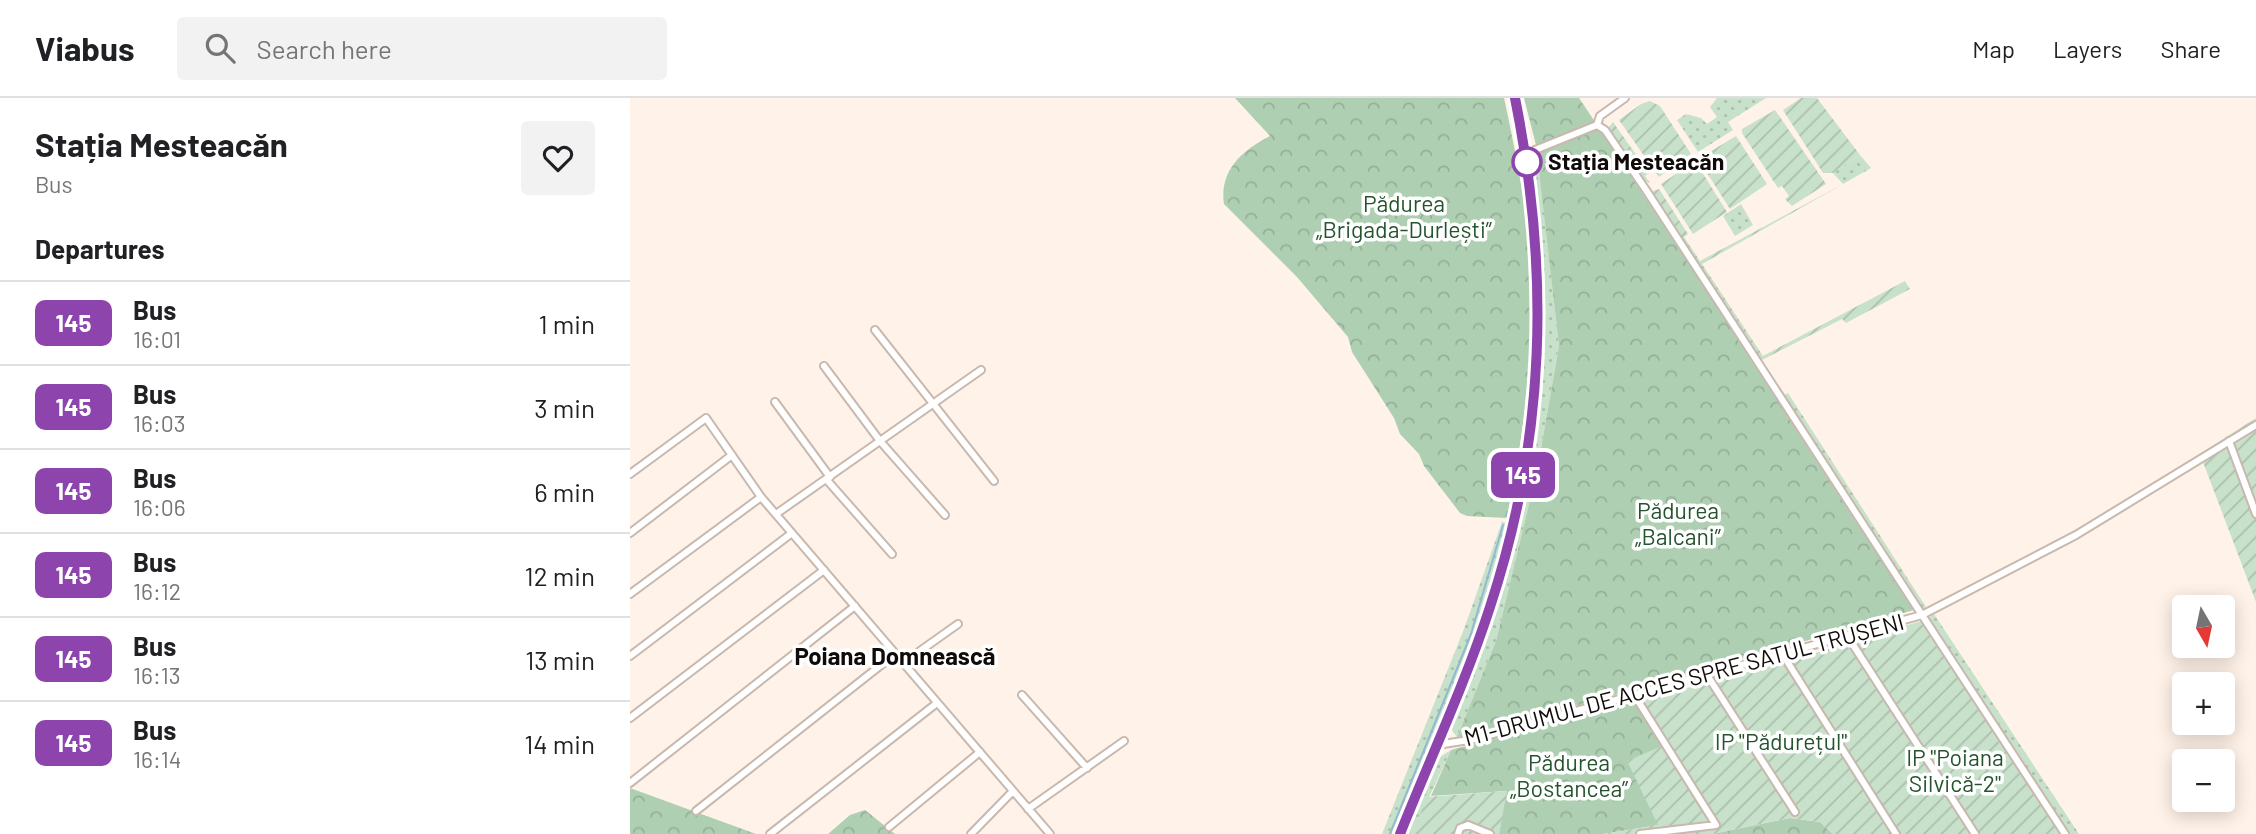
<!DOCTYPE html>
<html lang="en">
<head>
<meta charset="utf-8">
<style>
	:root { --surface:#fff; --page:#f2f2f2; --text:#202124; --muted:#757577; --line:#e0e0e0 }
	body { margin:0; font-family:Barlow,sans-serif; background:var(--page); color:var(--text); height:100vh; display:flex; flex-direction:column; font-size:26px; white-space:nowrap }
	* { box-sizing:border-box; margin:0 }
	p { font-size:23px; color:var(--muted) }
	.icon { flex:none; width:38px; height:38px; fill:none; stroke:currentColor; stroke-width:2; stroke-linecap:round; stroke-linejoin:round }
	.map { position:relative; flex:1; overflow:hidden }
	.sheet { display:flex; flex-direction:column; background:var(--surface); width:630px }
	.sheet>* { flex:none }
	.badge { padding:0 14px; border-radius:10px; font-size:24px; line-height:46px }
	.needle { width:46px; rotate:171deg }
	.controls { position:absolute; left:1542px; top:497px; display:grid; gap:14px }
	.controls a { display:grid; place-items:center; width:63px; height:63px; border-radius:7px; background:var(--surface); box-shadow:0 4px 18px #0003; font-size:35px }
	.map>.badge { position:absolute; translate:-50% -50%; box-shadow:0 0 0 4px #fff }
	h2 { padding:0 35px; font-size:26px; line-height:63px }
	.round { display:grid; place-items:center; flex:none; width:74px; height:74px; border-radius:7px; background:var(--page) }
	.overview { display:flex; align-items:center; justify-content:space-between; height:119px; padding:0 35px }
	h1 { font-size:33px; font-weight:700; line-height:52px }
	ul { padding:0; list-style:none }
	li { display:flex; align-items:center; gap:21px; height:84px; padding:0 35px; border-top:2px solid var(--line) }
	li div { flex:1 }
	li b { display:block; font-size:26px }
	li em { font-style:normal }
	li .badge { min-width:77px; font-weight:700; text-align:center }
	header { display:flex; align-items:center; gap:42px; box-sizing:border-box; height:98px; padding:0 35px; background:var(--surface); border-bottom:2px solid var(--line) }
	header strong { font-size:33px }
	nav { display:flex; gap:38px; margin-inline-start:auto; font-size:24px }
	.search { width:490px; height:63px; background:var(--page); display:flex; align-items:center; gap:18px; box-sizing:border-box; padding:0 24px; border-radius:7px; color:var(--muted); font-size:26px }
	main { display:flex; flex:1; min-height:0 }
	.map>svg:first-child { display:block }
	.grass { fill:url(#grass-dots) }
	.forest { fill:url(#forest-crowns) }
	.garden { fill:url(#garden-furrows) }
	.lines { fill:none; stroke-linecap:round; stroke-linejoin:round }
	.stream { stroke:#91bace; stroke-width:2 }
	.minor-casing { stroke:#c8b8ad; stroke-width:10 }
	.highway-casing { stroke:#c8b8ad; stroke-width:13 }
	.minor { stroke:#fff; stroke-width:6 }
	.highway { stroke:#fff; stroke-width:10 }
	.line-casing { stroke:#fff; stroke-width:16 }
	.line { stroke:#8e44ad; stroke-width:10 }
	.stop-dot { fill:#fff; stroke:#8e44ad; stroke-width:3.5 }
	.labels { text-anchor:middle; stroke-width:7; stroke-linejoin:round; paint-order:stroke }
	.stop-label { font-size:23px; font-weight:bold; fill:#100b08; stroke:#fff; text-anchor:start }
	.park-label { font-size:23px; fill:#24542e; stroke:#fff }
	.street-label { font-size:23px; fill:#100b08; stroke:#fff }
	.neighbourhood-label { font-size:24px; font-weight:bold; fill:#100b08; stroke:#fff }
</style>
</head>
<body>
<header>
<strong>Viabus</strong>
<div class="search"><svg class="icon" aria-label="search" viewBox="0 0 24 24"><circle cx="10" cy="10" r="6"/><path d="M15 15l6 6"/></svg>Search here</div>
<nav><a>Map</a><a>Layers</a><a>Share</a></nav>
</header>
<main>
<section class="sheet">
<div class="overview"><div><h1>Stația Mesteacăn</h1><p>Bus</p></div><a class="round"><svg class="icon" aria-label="heart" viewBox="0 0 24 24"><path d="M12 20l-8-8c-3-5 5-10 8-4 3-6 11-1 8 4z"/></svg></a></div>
<h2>Departures</h2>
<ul>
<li><span class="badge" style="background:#8e44ad;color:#fff">145</span><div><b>Bus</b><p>16:01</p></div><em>1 min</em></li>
<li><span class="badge" style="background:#8e44ad;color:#fff">145</span><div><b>Bus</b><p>16:03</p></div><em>3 min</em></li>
<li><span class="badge" style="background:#8e44ad;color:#fff">145</span><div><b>Bus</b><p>16:06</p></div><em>6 min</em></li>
<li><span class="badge" style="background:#8e44ad;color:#fff">145</span><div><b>Bus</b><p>16:12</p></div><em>12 min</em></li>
<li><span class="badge" style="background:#8e44ad;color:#fff">145</span><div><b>Bus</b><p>16:13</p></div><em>13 min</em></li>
<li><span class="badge" style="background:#8e44ad;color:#fff">145</span><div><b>Bus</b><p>16:14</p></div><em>14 min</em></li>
</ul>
</section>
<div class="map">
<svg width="1626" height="736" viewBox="0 0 1626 736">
	<defs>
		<pattern id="grass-dots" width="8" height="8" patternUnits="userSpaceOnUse" patternTransform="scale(1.75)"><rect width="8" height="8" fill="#c8e1cb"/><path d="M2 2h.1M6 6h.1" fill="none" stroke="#abc0ad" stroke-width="1.8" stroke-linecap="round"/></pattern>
		<pattern id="forest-crowns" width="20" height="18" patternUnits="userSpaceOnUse" patternTransform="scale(1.75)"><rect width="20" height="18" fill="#aecfb2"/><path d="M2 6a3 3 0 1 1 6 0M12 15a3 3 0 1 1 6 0" fill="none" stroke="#95b098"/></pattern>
		<pattern id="garden-furrows" width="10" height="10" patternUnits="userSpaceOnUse" patternTransform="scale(1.75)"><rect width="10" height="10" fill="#c8e1cb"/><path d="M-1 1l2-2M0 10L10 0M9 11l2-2" fill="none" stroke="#abc0ad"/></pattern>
	</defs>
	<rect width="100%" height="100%" fill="#fff2e8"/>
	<path class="grass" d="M1087 0H1136L1098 24 1103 32 1068 54 1047 22 1056 16 1071 20 1077 26 1087 19 1080 9Z
		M907 54 929 248 907 373 866 543 827 639 820 630C838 586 858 542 872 497 919 350 925 213 903 61Z
		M1230 57 1241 70 1213 86 1203 75Z
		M1111 106 1123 127 1105 138 1093 118Z
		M1158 295 1296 509 1291 512 1152 298Z
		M872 424 876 425C852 533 803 633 763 736H752L834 531Z
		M1304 516 1449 736H1439L1299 520Z
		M821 652 782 736H775L805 662Z"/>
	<path class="forest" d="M605 0H874C884 47 894 95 899 143 908 234 895 331 877 420L837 418 830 415 794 368 789 356 770 336 764 320 722 254 718 239 667 179 594 106C589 72 613 52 640 38Z
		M894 0H949C1063 169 1171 342 1284 512L844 637 827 639 866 543 907 373 929 248 906 47Z
		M1004 601 1032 648 1029 727 973 736H869L876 693 801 698 821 652Z
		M0 690 126 736H0Z
		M235 712 265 736H198L220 717Z
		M1160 720 1190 724 1203 736H1082Z"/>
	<path class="garden" d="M1171 0H1187L1230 57 1203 75H1193L1153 12Z
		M1020 3 1030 8 1061 56 1029 79 989 22 1011 6Z
		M1145 12 1196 86 1162 108 1155 101 1159 98 1152 88 1148 90 1112 35V31Z
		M983 24 1019 75 1015 78 1020 85 1011 81 978 30Z
		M1106 38 1137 86 1100 111 1068 61Z
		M1065 63 1097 114 1063 136 1031 86Z
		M1213 86 1072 166 1133 258 1275 183 1280 191 1216 225 1212 221 1130 263 1021 94 1029 91 1058 136 1054 139 1070 163Z
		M1626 320V504L1573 364 1577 361 1573 354Z
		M1291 523 1430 736H1203L1190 724 1160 720 1082 736H973L1028 727 997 663 1032 648 1005 604 1155 564Z
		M877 693 869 736H782L797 699Z"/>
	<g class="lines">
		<path class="stream" d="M876 418 877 414
			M760 736 841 536 873 427"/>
		<defs>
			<path id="minor" d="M967 27 975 32 1016 92 1292 517 1446 437 1626 327
				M967 27 970 18 995 0
				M895 56 967 27
				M245 232 364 383
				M194 268 250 343 315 417
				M145 304 200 379
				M1599 343 1626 416
				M0 376 76 320 131 399 420 736
				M196 381 262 456
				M146 416 351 272
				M0 435 102 357
				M0 496 131 399
				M1218 539 1345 736
				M1153 557 1266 736
				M0 558 162 435
				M273 565 328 526
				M1077 577 1165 714
				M392 597 457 670
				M1005 598 1086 727 1010 736
				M0 620 194 472
				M807 647 845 641 1292 517 1435 736
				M0 685 225 508
				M398 711 494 643
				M66 713 265 556
				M259 729 350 654
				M140 736 307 605
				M341 736 383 693
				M828 736 830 730 838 727 860 736"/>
			<path id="highway" d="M770 736C800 661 835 586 860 509 916 338 920 175 885 0"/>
		</defs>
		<use href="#minor" class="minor-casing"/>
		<use href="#highway" class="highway-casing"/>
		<use href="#minor" class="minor"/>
		<use href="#highway" class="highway"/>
	</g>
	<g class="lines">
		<defs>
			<path id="line" d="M770 736C800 661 835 586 860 509 916 339 920 174 885 0"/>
		</defs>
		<use href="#line" class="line-casing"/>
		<use href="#line" class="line"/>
	</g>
	<circle class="stop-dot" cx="897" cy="64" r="14"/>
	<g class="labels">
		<g class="stop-label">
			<text x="918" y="72">Stația Mesteacăn</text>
		</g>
		<g class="park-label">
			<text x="774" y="114">Pădurea<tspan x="774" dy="26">„Brigada-Durlești”</tspan></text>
			<text x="1048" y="421">Pădurea<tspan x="1048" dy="26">„Balcani”</tspan></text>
			<text x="1151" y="652">IP "Pădurețul"</text>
			<text x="1325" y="668">IP "Poiana<tspan x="1325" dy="26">Silvică-2"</tspan></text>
			<text x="939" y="673">Pădurea<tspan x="939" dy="26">„Bostancea”</tspan></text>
		</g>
		<g class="street-label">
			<text transform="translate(1054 582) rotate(-15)" y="8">M1-DRUMUL DE ACCES SPRE SATUL TRUȘENI</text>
		</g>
		<g class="neighbourhood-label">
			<text x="265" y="567">Poiana Domnească</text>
		</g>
	</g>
</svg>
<div class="controls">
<a><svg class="needle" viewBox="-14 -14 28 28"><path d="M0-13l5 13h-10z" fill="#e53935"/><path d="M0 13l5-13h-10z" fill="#757577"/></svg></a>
<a>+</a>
<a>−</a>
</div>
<b class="badge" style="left:893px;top:377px;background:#8e44ad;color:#fff">145</b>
</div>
</main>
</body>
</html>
